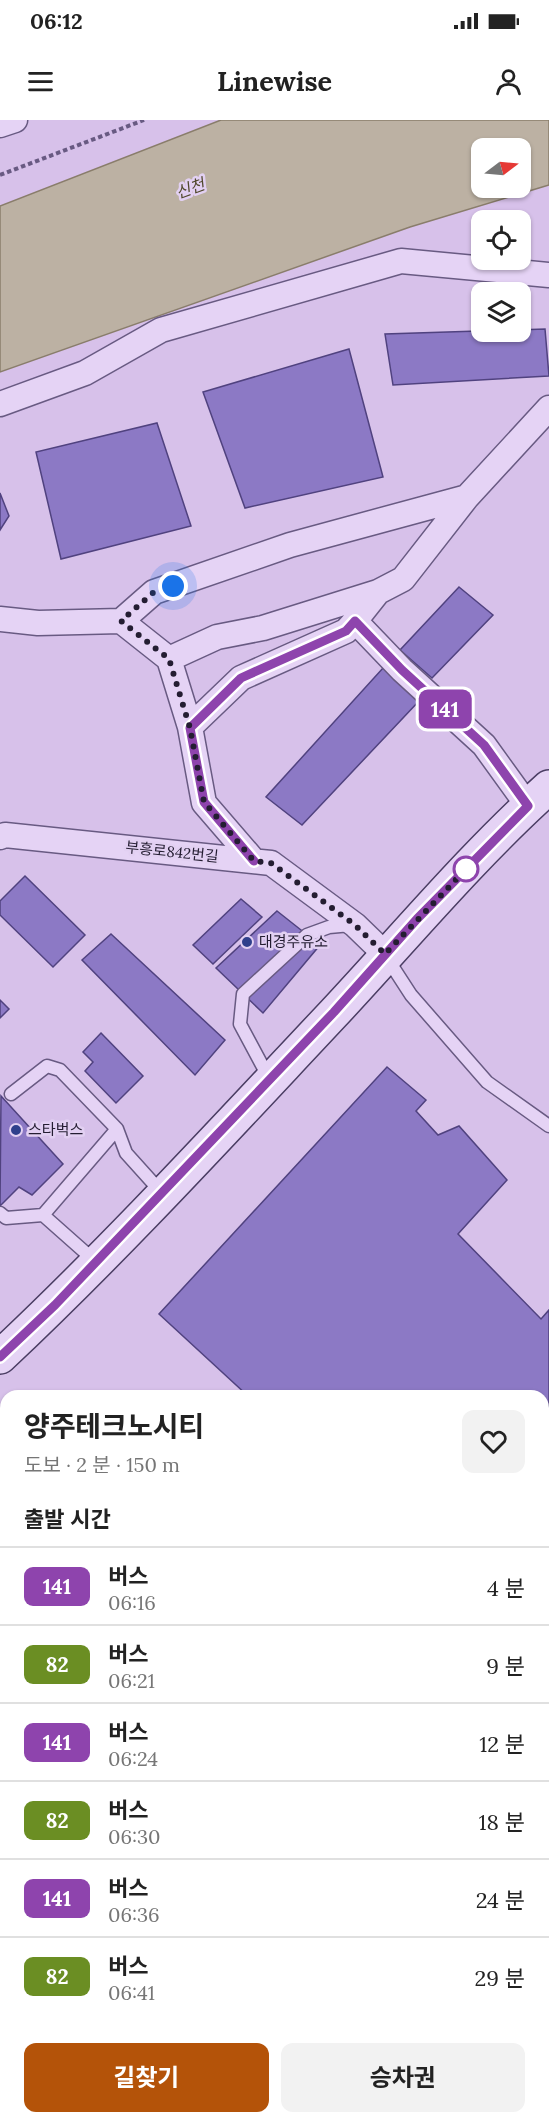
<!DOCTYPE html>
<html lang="ko">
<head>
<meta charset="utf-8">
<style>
	:root { --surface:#fff; --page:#f2f2f2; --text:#222; --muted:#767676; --line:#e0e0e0; --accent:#b45309 }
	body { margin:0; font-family:Lora,"Noto Sans KR",serif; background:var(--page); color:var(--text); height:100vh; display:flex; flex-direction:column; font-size:22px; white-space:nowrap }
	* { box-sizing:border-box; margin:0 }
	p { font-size:20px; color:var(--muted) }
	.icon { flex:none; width:33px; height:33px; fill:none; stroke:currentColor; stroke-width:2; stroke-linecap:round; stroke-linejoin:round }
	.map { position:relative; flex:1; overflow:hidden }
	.side { position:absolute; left:0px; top:1270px; width:549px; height:734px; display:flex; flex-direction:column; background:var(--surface); border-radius:18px 18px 0 0; box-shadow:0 2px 4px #0004 }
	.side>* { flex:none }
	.badge { padding:0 12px; border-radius:9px; font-size:21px; line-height:39px }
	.needle { width:39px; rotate:74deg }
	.fabs { position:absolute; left:471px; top:18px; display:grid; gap:12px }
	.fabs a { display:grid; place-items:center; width:60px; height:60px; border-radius:12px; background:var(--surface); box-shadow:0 2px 4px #0004; font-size:30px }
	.you { position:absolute; width:30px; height:30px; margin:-15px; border:4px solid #fff; border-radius:50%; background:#1a73e8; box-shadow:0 0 0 9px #1a73e833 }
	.map>.badge { position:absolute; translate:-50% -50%; box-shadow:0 0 0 3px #fff }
	h2 { padding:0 24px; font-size:22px; line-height:54px }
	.round { display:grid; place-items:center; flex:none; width:63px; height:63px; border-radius:12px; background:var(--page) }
	.headline { display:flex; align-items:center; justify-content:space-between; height:102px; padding:0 24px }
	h1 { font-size:28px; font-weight:700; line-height:45px }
	.action { display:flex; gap:12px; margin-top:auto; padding:12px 24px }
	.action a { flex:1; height:69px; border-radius:12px; background:var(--accent); color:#fff; font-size:24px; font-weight:700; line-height:69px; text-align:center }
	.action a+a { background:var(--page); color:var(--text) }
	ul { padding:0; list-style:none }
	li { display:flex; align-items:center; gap:18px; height:78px; padding:0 24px; border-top:2px solid var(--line) }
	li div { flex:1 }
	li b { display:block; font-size:22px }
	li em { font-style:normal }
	li .badge { min-width:66px; font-weight:700; text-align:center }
	.status { display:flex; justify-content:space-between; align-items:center; height:42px; padding:0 30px; background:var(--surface); direction:ltr }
	.status svg { height:16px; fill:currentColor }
	header { display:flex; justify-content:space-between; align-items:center; height:78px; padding:0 24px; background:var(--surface); font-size:27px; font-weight:700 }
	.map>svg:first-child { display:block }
	.water { fill:#bcb1a3; stroke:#897d6b; stroke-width:1.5; fill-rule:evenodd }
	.building { fill:#8c79c5; stroke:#50427f; stroke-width:1.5 }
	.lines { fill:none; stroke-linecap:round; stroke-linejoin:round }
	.lane-casing { stroke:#685a82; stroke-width:15 }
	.street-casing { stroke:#685a82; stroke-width:27 }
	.secondary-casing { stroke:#4a3d63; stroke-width:36 }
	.path { stroke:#685a82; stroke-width:4; stroke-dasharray:4.5 3; stroke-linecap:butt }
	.lane { stroke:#e5d3f5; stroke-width:12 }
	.street { stroke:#e5d3f5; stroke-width:24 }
	.secondary { stroke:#e5d3f5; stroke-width:33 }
	.line-casing { stroke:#fff; stroke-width:14 }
	.line { stroke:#8e44ad; stroke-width:9 }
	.walk { stroke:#241d32; stroke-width:6; stroke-dasharray:0 10.8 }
	.stop-dot { fill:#fff; stroke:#8e44ad; stroke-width:3 }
	.poi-dot { fill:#2f3f8c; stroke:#e2d0f2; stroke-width:2 }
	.labels { text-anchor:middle; stroke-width:5; stroke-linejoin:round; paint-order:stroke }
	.street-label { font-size:15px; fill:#241d32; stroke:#e2d0f2 }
	.poi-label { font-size:15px; fill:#241d32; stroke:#e2d0f2; text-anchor:start }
	.water-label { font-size:16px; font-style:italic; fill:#51492d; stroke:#e2d0f2 }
</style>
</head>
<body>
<div class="status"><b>06:12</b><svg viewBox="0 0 49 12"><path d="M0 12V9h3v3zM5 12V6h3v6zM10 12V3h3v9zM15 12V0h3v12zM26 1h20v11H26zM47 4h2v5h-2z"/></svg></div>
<header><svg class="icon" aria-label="menu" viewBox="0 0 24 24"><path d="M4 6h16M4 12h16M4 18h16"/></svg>Linewise<svg class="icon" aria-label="person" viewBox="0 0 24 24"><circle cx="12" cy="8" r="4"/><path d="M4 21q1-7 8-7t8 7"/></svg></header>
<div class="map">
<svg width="549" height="2003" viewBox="0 0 549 2003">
	<rect width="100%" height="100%" fill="#d7c1ea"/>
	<path class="water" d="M221 0H549V65L410 107 0 252V86ZM482 28H520V68H482Z"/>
	<path class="building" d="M545 209 549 256 393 265 385 214Z
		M349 229 383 357 245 388 203 272Z
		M157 303 191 406 61 439 36 332Z
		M0 373 9 396 0 410Z
		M459 467 493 495 432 558 400 530Z
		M383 548 419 581 302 705 266 677Z
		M25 756 85 815 53 847 0 795V781Z
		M241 779 262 797 213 844 193 825Z
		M277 791 320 825 263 893 216 848Z
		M111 814 225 920 195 955 82 840Z
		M0 880 9 889 0 898Z
		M101 913 143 956 116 983 85 951 93 942 83 932Z
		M387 947 426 980 416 991 438 1015 459 1006 507 1060 458 1114 541 1199 549 1190V1521L543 1526V1276H248L159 1194Z
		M1 976 63 1044 32 1075 19 1067 0 1086Z
		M543 1768 549 1774V1879L543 1873Z"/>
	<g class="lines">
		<defs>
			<path id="lane" d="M387 838 411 875 487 962 549 1006
				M270 960 240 904 243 874 307 815 329 807 351 805
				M11 974 47 946 60 950 117 1009 126 1033 162 1073
				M0 1093 6 1098 43 1095 96 1142
				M43 1095 117 1009
				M543 1989 549 1976
				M440 2003 442 1998
				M537 2003 539 1998"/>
			<path id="street" d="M0 5 15 0
				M0 284 85 253 161 210 401 141 549 155
				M467 377 549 288
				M0 499 38 503 121 501 169 539 190 607
				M121 501 154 472 290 425 467 377 403 459 378 472 355 501
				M169 539 217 517 263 508 378 472
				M0 717 5 715 271 743 355 805 385 834
				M254 741 204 683 190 607 241 558 346 511 355 501 402 550 484 625 528 686
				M80 2003 84 1998"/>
			<path id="secondary" d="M0 1237C116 1128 224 1010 333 894 404 818 471 737 549 667
				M0 1829 6 1834
				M350 1998 366 2003"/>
		</defs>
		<use href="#lane" class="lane-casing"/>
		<use href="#street" class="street-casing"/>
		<use href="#secondary" class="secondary-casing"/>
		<path class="path" d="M0 55 144 0"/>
		<use href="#lane" class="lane"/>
		<use href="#street" class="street"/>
		<use href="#secondary" class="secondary"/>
	</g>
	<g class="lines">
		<defs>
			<path id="line" d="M0 1237 55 1185 334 892 417 799 528 686 484 625 402 550 355 501 346 511 241 558 190 608 204 682 254 741"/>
		</defs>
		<use href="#line" class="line-casing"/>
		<use href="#line" class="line"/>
		<path class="walk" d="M173 466 154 472 121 501 169 539 190 608 204 682 254 741 271 743 355 805 385 834 470 745 466 749"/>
	</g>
	<circle class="stop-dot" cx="466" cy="749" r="12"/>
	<g class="poi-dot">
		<circle cx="247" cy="822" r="6"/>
		<circle cx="16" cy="1010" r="6"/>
	</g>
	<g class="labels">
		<g class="street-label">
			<text transform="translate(172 732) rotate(6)" y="5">부흥로842번길</text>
		</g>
		<g class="poi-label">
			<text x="259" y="827">대경주유소</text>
			<text x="28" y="1015">스타벅스</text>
		</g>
		<g class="water-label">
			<text transform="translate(190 68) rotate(-20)" y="6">신천</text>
		</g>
	</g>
</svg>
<div class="fabs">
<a><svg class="needle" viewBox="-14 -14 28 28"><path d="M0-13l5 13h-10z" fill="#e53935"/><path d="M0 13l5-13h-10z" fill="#767676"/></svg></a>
<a><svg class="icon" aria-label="locate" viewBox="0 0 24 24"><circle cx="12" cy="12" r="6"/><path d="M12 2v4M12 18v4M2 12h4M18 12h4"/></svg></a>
<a><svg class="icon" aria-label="layers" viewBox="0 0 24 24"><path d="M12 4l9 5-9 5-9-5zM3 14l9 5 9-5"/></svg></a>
</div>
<div class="you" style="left:173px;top:466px"></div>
<b class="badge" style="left:445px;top:589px;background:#8e44ad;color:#fff">141</b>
<section class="side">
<div class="headline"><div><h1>양주테크노시티</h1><p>도보 · 2 분 · 150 m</p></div><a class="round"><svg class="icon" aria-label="heart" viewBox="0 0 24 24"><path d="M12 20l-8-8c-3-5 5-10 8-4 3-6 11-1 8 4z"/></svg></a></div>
<h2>출발 시간</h2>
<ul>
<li><span class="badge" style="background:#8e44ad;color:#fff">141</span><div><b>버스</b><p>06:16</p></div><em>4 분</em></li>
<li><span class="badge" style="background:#6b8e23;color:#fff">82</span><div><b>버스</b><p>06:21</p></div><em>9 분</em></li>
<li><span class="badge" style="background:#8e44ad;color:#fff">141</span><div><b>버스</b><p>06:24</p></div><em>12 분</em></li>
<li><span class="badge" style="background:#6b8e23;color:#fff">82</span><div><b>버스</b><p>06:30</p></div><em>18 분</em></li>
<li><span class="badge" style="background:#8e44ad;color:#fff">141</span><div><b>버스</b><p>06:36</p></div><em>24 분</em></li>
<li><span class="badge" style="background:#6b8e23;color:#fff">82</span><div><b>버스</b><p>06:41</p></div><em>29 분</em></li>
</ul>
<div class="action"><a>길찾기</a><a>승차권</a></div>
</section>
</div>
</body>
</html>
